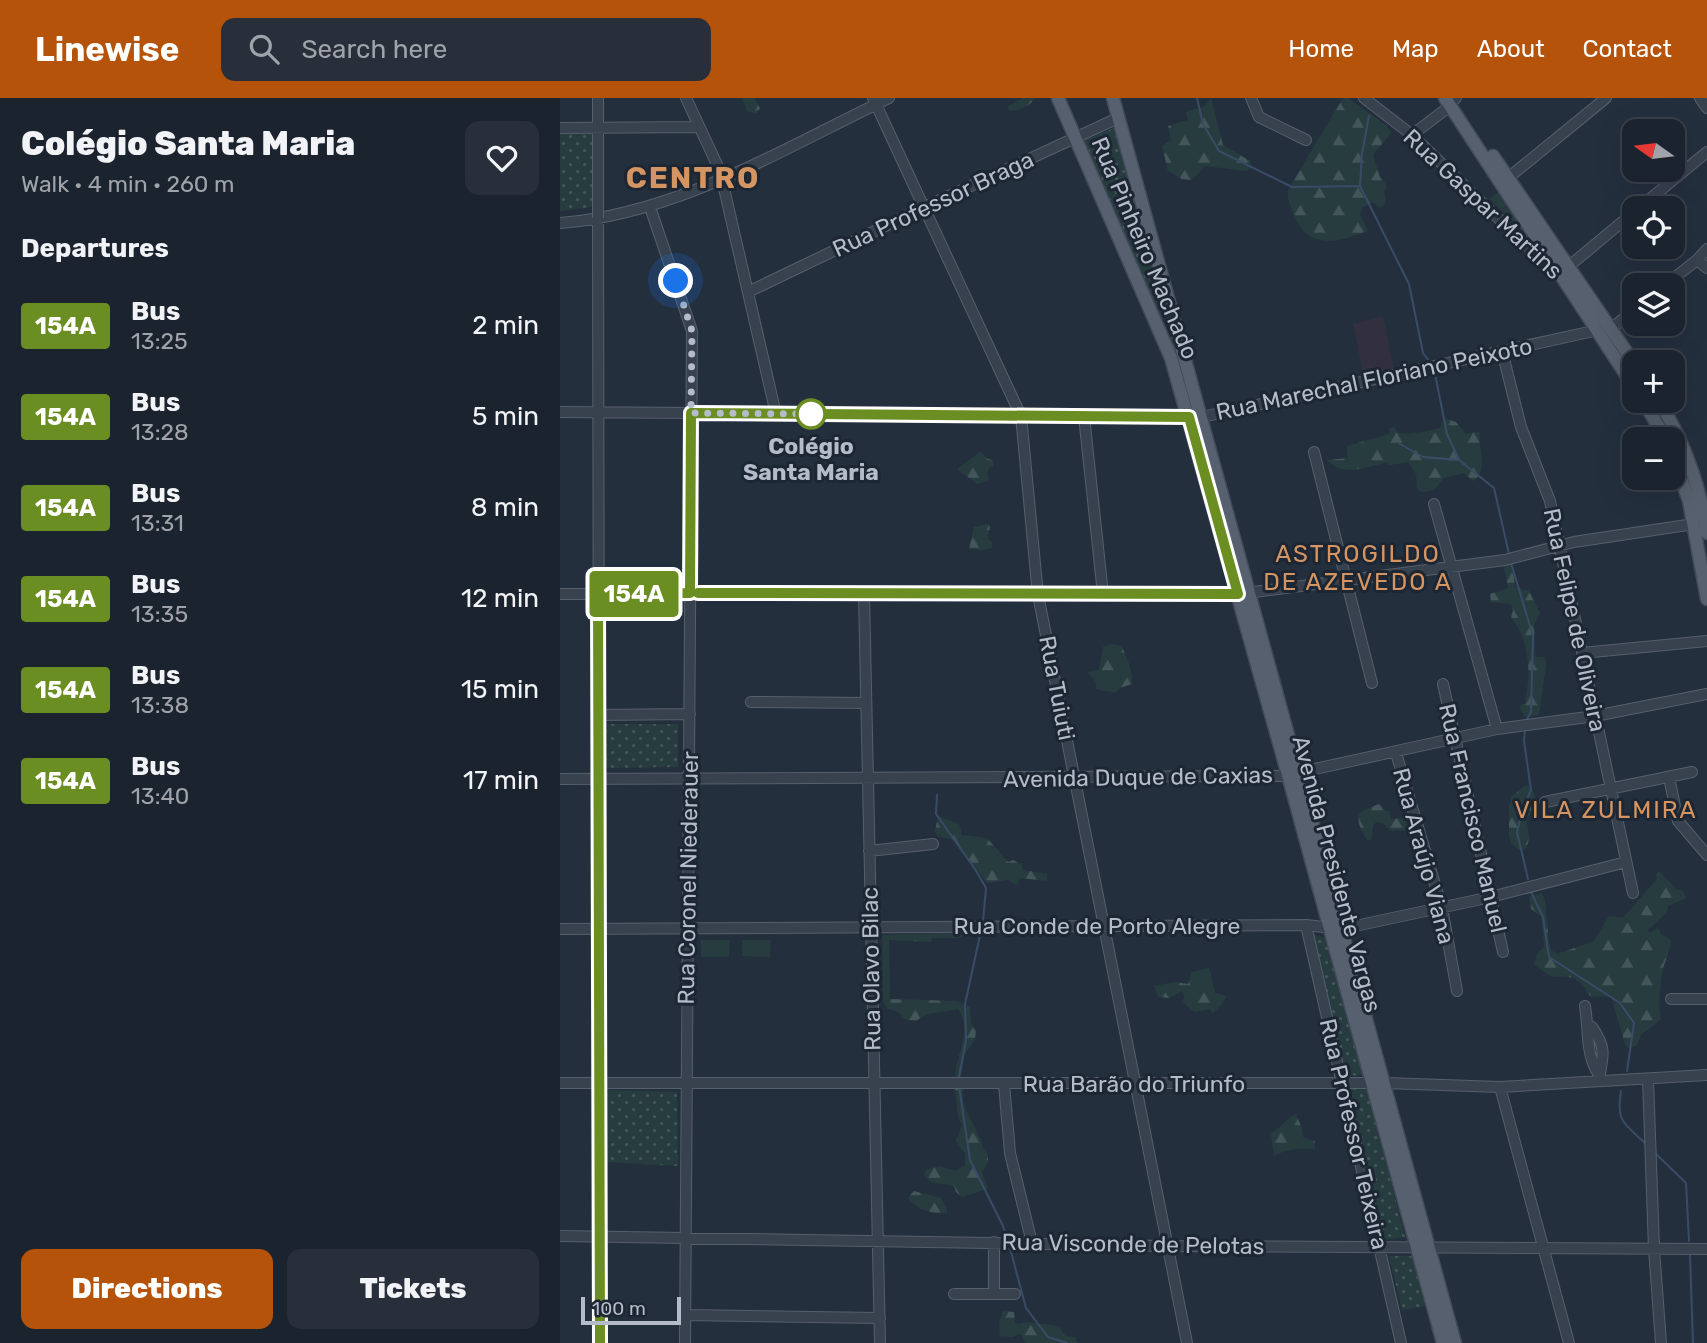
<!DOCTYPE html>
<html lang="en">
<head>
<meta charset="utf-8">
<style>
	:root { --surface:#1b232e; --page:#282f3a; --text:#f1f3f6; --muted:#a0a4aa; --line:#39404a; --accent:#b45309 }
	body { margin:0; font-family:Rubik,sans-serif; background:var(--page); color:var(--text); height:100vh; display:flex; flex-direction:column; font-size:26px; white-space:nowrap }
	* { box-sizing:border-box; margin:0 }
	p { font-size:23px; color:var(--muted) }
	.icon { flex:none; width:38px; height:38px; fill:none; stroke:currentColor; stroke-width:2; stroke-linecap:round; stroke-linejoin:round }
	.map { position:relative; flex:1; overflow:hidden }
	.panel { display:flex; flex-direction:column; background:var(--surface); width:560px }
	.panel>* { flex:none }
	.badge { padding:0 14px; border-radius:5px; font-size:24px; line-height:46px }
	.needle { width:46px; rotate:284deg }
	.fabs { position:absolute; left:1062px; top:21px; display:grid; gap:14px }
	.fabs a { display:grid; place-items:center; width:63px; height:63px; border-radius:14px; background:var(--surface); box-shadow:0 7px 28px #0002,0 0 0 2px var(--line); font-size:35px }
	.scale { position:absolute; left:21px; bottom:18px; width:100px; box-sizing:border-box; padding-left:7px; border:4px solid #b4bcc9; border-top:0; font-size:19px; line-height:24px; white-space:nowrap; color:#b4bcc9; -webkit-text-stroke:5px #1d2633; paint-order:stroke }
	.you { position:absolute; width:35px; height:35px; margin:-18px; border:5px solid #fff; border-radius:50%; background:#1a73e8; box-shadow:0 0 0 10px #1a73e833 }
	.map>.badge { position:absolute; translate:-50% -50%; box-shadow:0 0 0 4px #fff }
	h2 { padding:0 21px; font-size:26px; line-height:63px }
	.round { display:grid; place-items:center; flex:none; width:74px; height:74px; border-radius:14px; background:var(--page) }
	.headline { display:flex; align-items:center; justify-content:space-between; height:119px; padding:0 21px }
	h1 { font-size:33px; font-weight:800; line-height:52px }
	.action { display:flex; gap:14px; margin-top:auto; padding:14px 21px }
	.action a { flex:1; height:80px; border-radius:14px; background:var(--accent); color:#fff; font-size:28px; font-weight:800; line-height:80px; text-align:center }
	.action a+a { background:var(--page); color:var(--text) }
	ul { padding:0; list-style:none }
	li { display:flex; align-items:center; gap:21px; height:91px; padding:0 21px }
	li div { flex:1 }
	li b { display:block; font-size:26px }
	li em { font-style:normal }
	li .badge { min-width:77px; font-weight:700; text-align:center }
	header { display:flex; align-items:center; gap:42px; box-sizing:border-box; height:98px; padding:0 35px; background:var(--accent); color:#fff }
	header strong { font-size:33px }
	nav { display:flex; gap:38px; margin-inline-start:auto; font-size:24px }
	.search { width:490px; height:63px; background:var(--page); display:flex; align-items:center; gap:18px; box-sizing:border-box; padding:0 24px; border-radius:14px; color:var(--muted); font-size:26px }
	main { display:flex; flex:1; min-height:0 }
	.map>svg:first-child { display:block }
	.medical { fill:#32303f }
	.grass { fill:url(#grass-tufts) }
	.forest { fill:url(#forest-firs) }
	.park { fill:url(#park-dots) }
	.pitch { fill:#263c3f }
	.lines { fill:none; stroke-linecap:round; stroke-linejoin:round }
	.stream { stroke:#394c67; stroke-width:2 }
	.minor-casing { stroke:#565f6c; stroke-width:12 }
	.major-casing { stroke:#414a57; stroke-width:15 }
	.minor { stroke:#38414e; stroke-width:10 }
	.major { stroke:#56606e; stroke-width:12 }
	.minor-bridge-casing { stroke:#565f6c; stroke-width:12; stroke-linecap:butt }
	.minor-bridge { stroke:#38414e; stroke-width:10 }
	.line-casing { stroke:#fff; stroke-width:16 }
	.line { stroke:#6b8e23; stroke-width:10 }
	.walk { stroke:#b4bcc9; stroke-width:7; stroke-dasharray:0 12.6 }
	.stop-dot { fill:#fff; stroke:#6b8e23; stroke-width:3.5 }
	.labels { text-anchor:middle; stroke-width:6; stroke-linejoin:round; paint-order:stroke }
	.street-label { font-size:23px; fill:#b4bcc9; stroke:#1d2633 }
	.stop-label { font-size:23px; font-weight:bold; fill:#b4bcc9; stroke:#1d2633 }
	.neighbourhood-label { font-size:24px; letter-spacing:2px; fill:#d59563; stroke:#1d2633 }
	.district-label { font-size:30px; font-weight:bold; letter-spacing:2px; fill:#d59563; stroke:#1d2633 }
</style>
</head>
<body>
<header>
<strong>Linewise</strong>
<div class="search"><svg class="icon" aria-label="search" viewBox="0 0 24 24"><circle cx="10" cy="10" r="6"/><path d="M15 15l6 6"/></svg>Search here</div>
<nav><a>Home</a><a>Map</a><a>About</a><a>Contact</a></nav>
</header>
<main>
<section class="panel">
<div class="headline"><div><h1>Colégio Santa Maria</h1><p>Walk · 4 min · 260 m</p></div><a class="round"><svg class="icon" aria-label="heart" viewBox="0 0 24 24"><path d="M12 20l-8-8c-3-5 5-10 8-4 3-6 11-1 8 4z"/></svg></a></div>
<h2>Departures</h2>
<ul>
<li><span class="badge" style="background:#6b8e23;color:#fff">154A</span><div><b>Bus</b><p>13:25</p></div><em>2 min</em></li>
<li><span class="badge" style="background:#6b8e23;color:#fff">154A</span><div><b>Bus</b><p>13:28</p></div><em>5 min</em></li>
<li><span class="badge" style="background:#6b8e23;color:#fff">154A</span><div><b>Bus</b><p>13:31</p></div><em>8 min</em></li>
<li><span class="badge" style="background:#6b8e23;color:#fff">154A</span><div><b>Bus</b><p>13:35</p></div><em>12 min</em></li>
<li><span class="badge" style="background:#6b8e23;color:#fff">154A</span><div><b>Bus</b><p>13:38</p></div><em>15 min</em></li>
<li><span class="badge" style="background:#6b8e23;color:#fff">154A</span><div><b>Bus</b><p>13:40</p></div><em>17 min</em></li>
</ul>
<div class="action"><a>Directions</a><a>Tickets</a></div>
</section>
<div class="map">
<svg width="1147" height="1245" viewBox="0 0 1147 1245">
	<defs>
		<pattern id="grass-tufts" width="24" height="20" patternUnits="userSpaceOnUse" patternTransform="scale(1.75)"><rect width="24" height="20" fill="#263c3f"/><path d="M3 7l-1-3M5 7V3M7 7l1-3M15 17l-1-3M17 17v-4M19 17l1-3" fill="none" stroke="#435659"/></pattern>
		<pattern id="forest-firs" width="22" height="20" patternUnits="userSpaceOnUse" patternTransform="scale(1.75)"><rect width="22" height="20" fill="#263c3f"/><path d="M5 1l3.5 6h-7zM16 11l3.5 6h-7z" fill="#435659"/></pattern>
		<pattern id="park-dots" width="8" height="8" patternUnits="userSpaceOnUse" patternTransform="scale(1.75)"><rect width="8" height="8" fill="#263c3f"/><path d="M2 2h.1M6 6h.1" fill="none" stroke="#435659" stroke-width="1.8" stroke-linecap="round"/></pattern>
	</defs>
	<rect width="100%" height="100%" fill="#242f3e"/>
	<path class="medical" d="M823 218 834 271 804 279 793 226Z"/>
	<path class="grass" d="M941 92 976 146 930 101Z"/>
	<path class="forest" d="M182 0H194L200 10 197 16 187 13Z
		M463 0H475C471 8 457 14 449 12L448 8Z
		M651 0 663 47 690 63 692 70 686 73 645 68 632 82 622 81 608 73 602 48 611 42 608 28 628 22 626 14 645 8Z
		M783 0H788L827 28 831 35 813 57 820 79 827 88 824 93 826 104 821 110 813 104 802 110 800 117 808 133C780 143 751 154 735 119 731 110 727 102 728 92Z
		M887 321 896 324 906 336 915 334 920 335C918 353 929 374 913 383L904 375 884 380 874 392 861 394 857 389 856 376 848 364 830 367 825 365C804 369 784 380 767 362L788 360 787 348 829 336V331L834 329 838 335C849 337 868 333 880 330L883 322Z
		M420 354 428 361 432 362 434 368 429 370 427 376 429 382 417 386 397 371Z
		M427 426 430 428 428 441 432 444V450L423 452 409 451 414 429Z
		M952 462 955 489 969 493 980 515 974 527 975 556 977 559H985L986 567 979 617 965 619 959 608 966 605C965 596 968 591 968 583 970 562 965 534 951 520L953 512 951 506 931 504 930 496 948 490 944 467Z
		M551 546 562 548C567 561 573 573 572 586L560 590 555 595 536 591V584L527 574 539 572 543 549Z
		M966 687C981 695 975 711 966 722 969 733 972 746 962 754L952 746 949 737V708L952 698Z
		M819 706 826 713H829L831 721 844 720 846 726 851 727 853 732 830 733 823 725 816 724 813 728 812 741 808 743C803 737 794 721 801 714 805 711 814 708 819 706Z
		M378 718 399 726 402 737 427 740 448 764 453 762 461 766 463 772 487 776V783L460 780 457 787 448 782 427 785C416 769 404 756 393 741L378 739 375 733Z
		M1099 773 1116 791 1123 793 1126 800 1108 808 1106 815 1088 832 1089 835 1098 830 1101 836 1111 842C1110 855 1104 864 1102 875 1100 890 1098 906 1101 921L1081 937 1077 947 1070 951 1065 946 1051 899 1030 898C1020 881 1012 876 992 879L974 867 977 856 984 849V845L981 818 971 811 969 798 982 795 985 802 989 845 991 852 997 856 1034 843 1049 818 1063 820 1097 781 1096 776Z
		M390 835 404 837 401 840H372L371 844 329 842 330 901 397 903 410 909 411 925 416 932 415 941 405 956 401 978H395C397 956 413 932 398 911L369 916 355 923 346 922 338 914 326 910 323 903 322 837Z
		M649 870C653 879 651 886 656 895L666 898 663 905 652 916 650 911 634 914 623 904 624 898 622 893 609 900 598 899 594 888 615 884 628 886 632 874Z
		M395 991H403C401 1011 411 1019 418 1036 422 1044 421 1049 428 1057V1064L422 1074 428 1091 402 1099 396 1094 394 1088 371 1084 364 1077 366 1072 380 1068 396 1073 405 1067V1056L396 1043 402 1027 398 1019Z
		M736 1016 742 1030 743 1039 755 1043V1051C745 1050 724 1051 714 1058L711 1036C721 1030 725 1021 736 1016Z
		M354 1093 381 1100 387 1110V1115C370 1115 358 1113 348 1100Z
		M443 1213 454 1214 455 1224 458 1226 466 1224 499 1228 505 1238 516 1239 517 1245H465L462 1237 458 1236 453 1239 440 1238 439 1224Z"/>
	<path class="park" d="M554 30 606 217 602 221 522 43Z
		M0 31 33 32 39 39 40 108 0 113Z
		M45 626H118V669L44 670Z
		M751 836 766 840 803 977 786 978Z
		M807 989 845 1139 823 1142 787 990Z
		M45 992 117 994 118 1068 46 1064Z
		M829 1158H852L865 1208 842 1212Z"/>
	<path class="pitch" d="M141 842H170L169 859H141Z
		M182 842H211L210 859 182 858Z"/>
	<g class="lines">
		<path class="stream" d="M637 0 643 26 659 53 732 89 800 88 849 186 863 255 869 263
			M800 88 802 55 809 18
			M874 271 887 336 899 362 934 390 949 456
			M840 346 863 359 899 362
			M951 465 973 538 971 614 966 623
			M965 632 964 643 971 692 963 710 957 734 968 781
			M377 697 376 716 415 771 426 790 423 824
			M971 794 983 819 989 859 1060 905 1074 925 1067 973
			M399 979 406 942 405 906 421 833
			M399 988 410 1062 443 1128 447 1141
			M1061 993C1056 1024 1064 1025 1085 1045
			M1094 1054 1126 1085 1129 1143
			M450 1150 466 1210 488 1239 507 1245
			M1130 1157 1133 1245"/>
		<defs>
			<path id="minor" d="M38 0V108
				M126 0 160 73 216 316
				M313 0 461 318 478 497 627 1245
				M691 0 699 19 746 42
				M804 0 852 37 994 174
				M1140 0 1147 10
				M895 1 896 0
				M0 30 139 29
				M852 37 890 8
				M948 80 1046 0
				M1079 110 1147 54
				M92 115 132 233 125 1245
				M38 120 40 1245
				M0 125C117 116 225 50 329 0
				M1137 162 1147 170
				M1008 169 1074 114
				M1105 187 1137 162 1147 151
				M188 194 365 109 558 20
				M942 253 961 329 990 403 1073 795
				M0 314 642 319 1038 232 1057 226 1074 212
				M524 318 543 496
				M754 354 812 585
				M874 406 937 631
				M0 496H678L945 462 1014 444 1134 426
				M304 496 320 1245
				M1022 555 1147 543
				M883 586 943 854
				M191 604 306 605
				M38 617 130 616
				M836 655 882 810 897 893
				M1109 679 1118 723 1147 757
				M0 681 723 678 937 631 1035 618 1147 596
				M985 704 1132 674
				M309 753 373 746
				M746 827 841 1245
				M0 831 746 827 781 831 931 799 1066 764
				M1111 901H1147
				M1025 908C1029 931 1025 956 1039 977
				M1029 928 1032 929C1047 951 1043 957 1039 981
				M1088 981 1094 1151 1101 1245
				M0 985H825L940 989 1147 977
				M444 986 450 1055 472 1145
				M940 989 1009 1245
				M0 1138 608 1148 1147 1151
				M434 1144V1196
				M394 1196H455
				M125 1217 320 1220"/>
			<path id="major" d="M498 0 611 260 728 677 883 1245
				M553 0 895 1245
				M885 0 1074 289
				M933 58 1074 265
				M1083 303 1106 341
				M1099 303C1124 344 1140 387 1147 435
				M1113 358 1129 403 1147 501"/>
		</defs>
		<use href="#minor" class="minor-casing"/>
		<use href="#major" class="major-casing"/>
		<use href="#minor" class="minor"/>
		<use href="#major" class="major"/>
		<defs>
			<path id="minor-bridge" d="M38 108V120"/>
		</defs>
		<use href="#minor-bridge" class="minor-bridge-casing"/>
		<use href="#minor-bridge" class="minor-bridge"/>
	</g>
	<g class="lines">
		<defs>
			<path id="line" d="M40 1245 38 496 130 495 131 315 629 319 678 496 138 495"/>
		</defs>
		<use href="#line" class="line-casing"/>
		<use href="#line" class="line"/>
		<path class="walk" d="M116 183 132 233 131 315 251 316"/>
	</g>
	<circle class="stop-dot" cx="251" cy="316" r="14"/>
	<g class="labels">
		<g class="street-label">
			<text transform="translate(373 106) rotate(-25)" y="8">Rua Professor Braga</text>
			<text transform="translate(923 106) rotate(43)" y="8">Rua Gaspar Martins</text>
			<text transform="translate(585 150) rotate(67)" y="8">Rua Pinheiro Machado</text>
			<text transform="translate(814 281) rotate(-12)" y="8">Rua Marechal Floriano Peixoto</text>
			<text transform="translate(1015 522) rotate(78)" y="8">Rua Felipe de Oliveira</text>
			<text transform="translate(497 590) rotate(79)" y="8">Rua Tuiuti</text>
			<text transform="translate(578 679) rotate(-1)" y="8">Avenida Duque de Caxias</text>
			<text transform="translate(913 720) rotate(77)" y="8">Rua Francisco Manuel</text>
			<text transform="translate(864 758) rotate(75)" y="8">Rua Araújo Viana</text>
			<text transform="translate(777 776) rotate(75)" y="8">Avenida Presidente Vargas</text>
			<text transform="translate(128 780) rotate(-89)" y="8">Rua Coronel Niederauer</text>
			<text x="537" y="836">Rua Conde de Porto Alegre</text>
			<text transform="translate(311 871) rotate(-91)" y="8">Rua Olavo Bilac</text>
			<text x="574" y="994">Rua Barão do Triunfo</text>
			<text transform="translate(794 1036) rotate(77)" y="8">Rua Professor Teixeira</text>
			<text transform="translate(573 1146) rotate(1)" y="8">Rua Visconde de Pelotas</text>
		</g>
		<g class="stop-label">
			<text x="251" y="356">Colégio<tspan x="251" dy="26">Santa Maria</tspan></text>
		</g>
		<g class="neighbourhood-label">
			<text x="798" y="464">ASTROGILDO<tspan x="798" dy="28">DE AZEVEDO A</tspan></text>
			<text x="1046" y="720">VILA ZULMIRA</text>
		</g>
		<g class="district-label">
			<text x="133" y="90">CENTRO</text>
		</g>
	</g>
</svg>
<div class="fabs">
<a><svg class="needle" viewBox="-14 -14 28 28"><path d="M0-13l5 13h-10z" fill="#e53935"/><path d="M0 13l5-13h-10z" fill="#a0a4aa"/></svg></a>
<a><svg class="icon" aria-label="locate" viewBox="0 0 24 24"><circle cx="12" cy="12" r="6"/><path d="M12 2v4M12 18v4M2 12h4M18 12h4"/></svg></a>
<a><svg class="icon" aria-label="layers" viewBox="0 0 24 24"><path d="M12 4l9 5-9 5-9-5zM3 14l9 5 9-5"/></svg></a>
<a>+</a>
<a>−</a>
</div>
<div class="scale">100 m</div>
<div class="you" style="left:116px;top:183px"></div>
<b class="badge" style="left:74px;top:496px;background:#6b8e23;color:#fff">154A</b>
</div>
</main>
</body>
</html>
